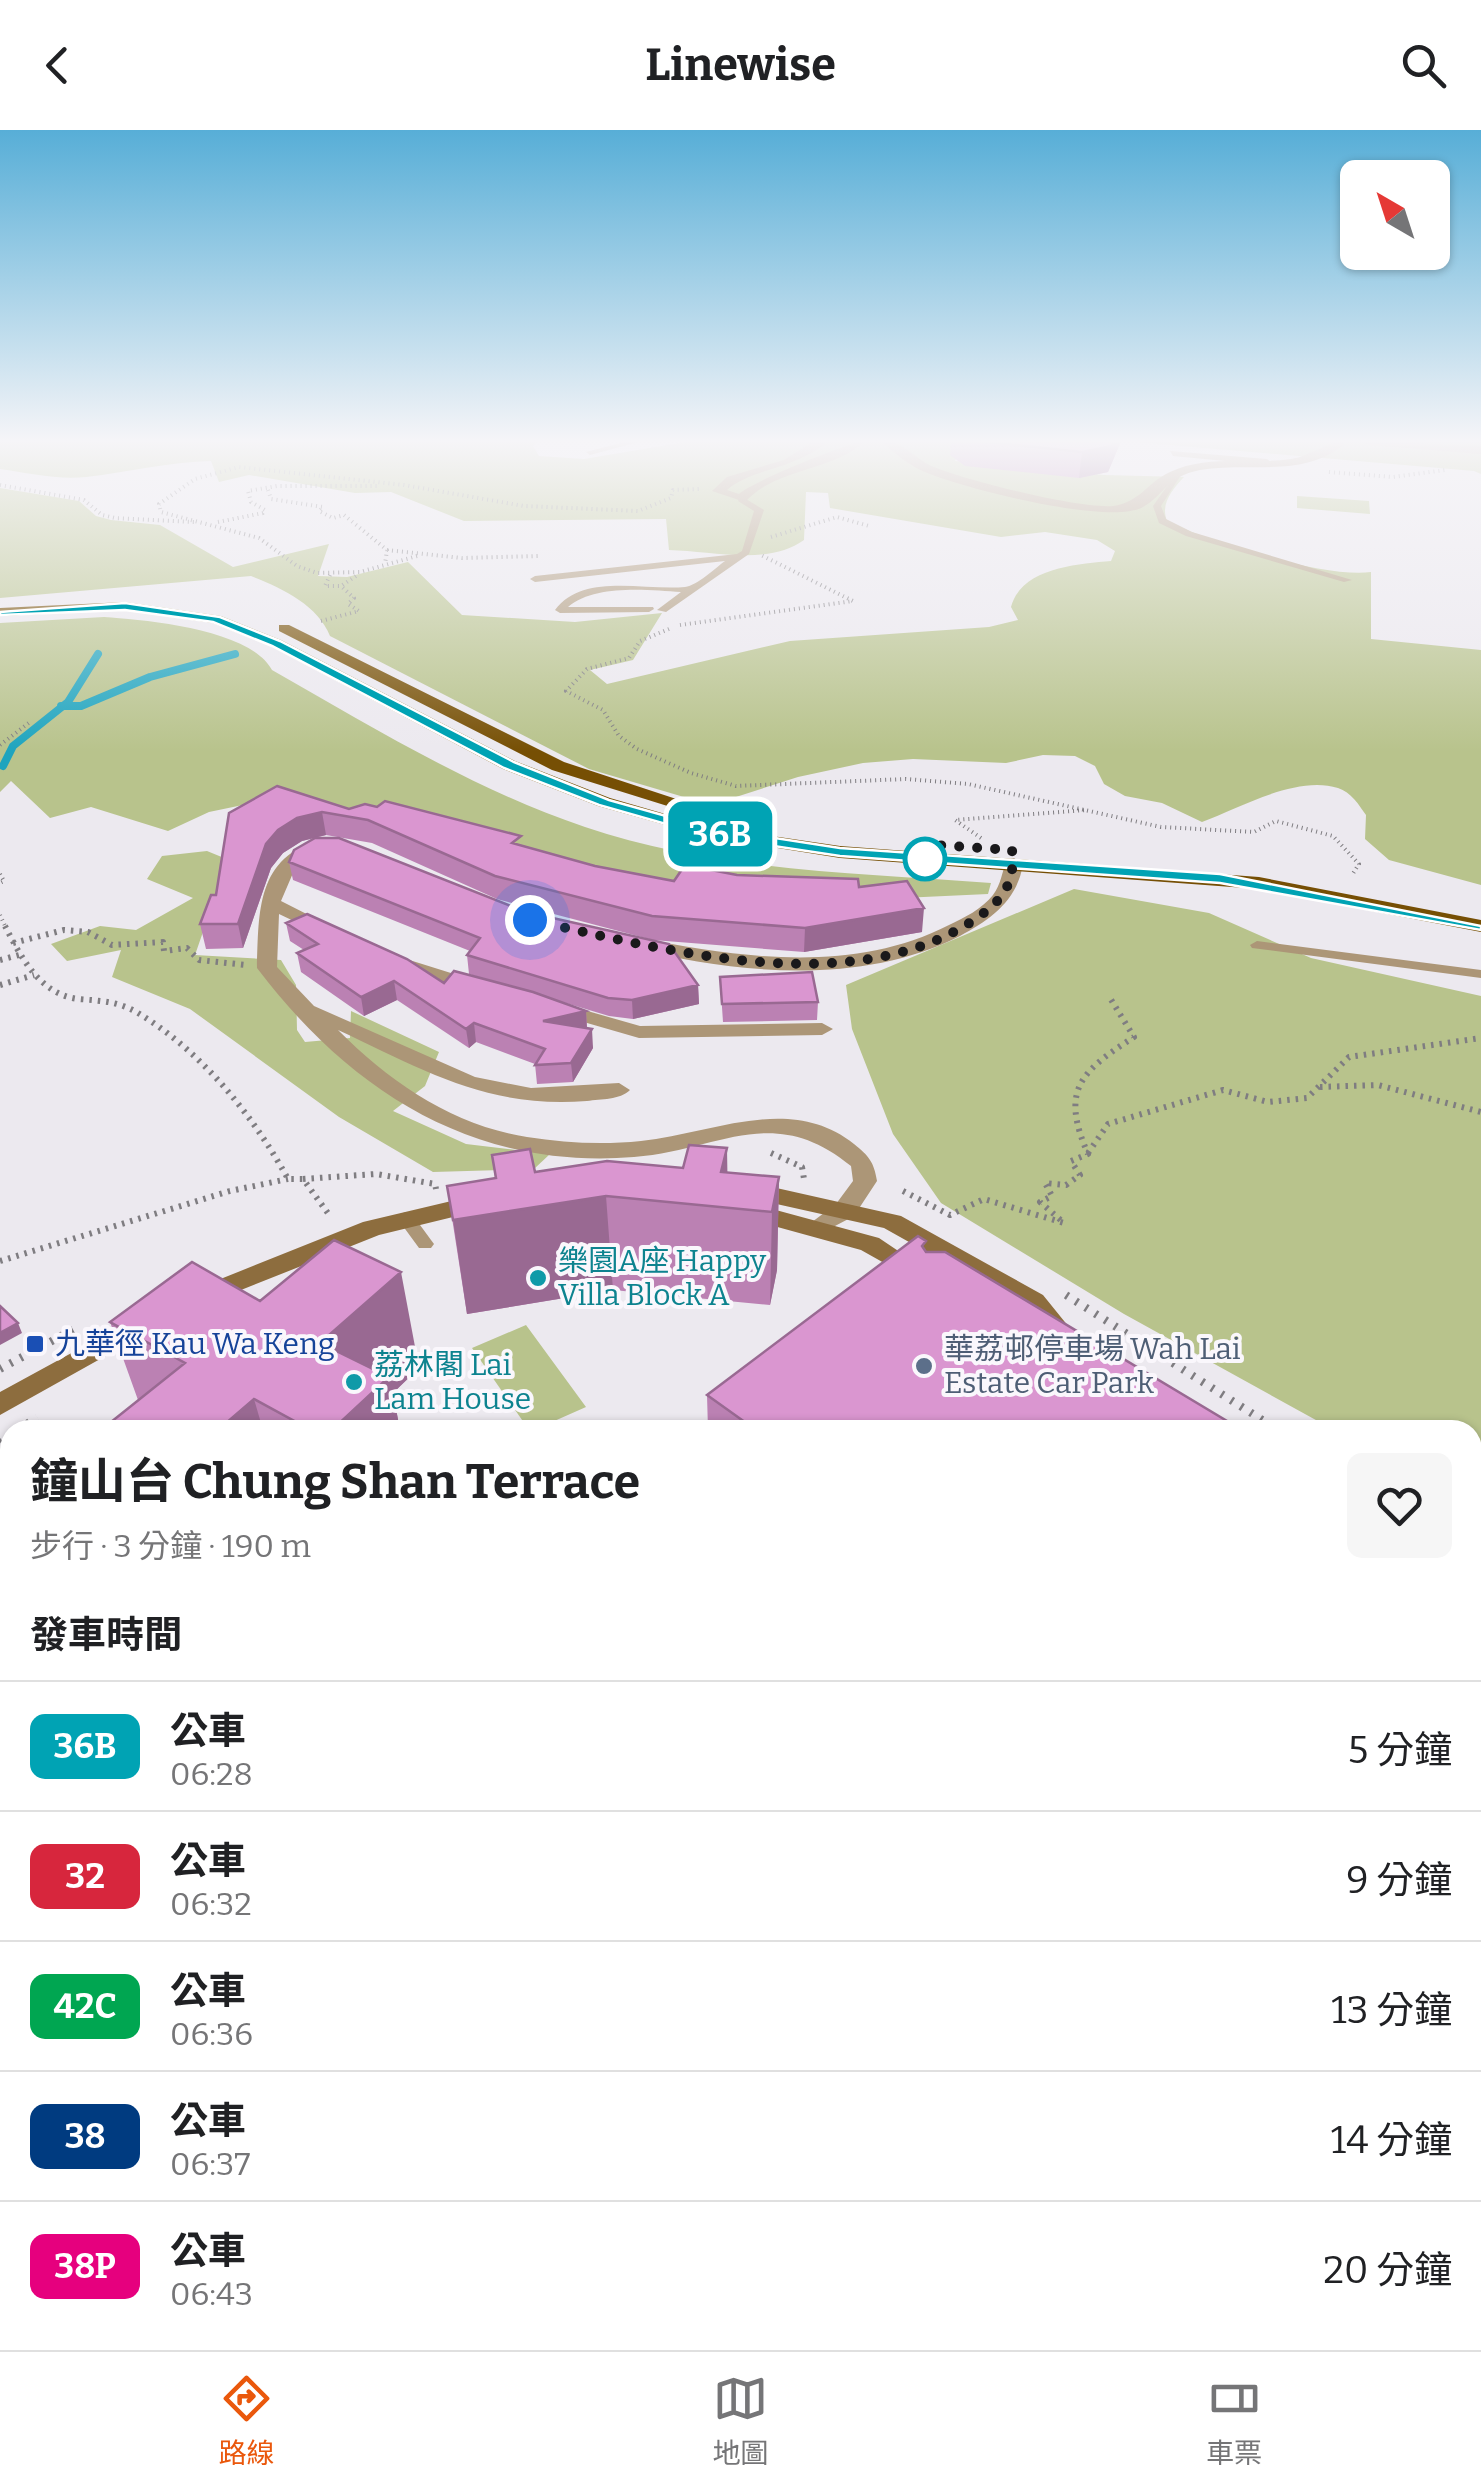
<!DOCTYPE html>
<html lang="zh-TW">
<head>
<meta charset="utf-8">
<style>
	:root { --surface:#fff; --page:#f6f6f6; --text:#202124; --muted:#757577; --line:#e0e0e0; --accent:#ea580c }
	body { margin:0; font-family:Bitter,"Noto Sans TC",serif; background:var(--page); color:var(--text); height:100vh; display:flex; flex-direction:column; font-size:38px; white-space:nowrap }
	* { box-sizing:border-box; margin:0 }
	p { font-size:32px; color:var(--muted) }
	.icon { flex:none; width:55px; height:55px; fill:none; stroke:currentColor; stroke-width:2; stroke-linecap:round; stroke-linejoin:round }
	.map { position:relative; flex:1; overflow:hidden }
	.sheet { position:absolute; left:0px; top:1290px; width:1482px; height:930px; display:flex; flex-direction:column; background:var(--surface); border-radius:30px 30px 0 0; box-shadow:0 2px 8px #0004 }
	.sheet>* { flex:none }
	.badge { padding:0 20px; border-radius:15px; font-size:35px; line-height:65px }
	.needle { width:65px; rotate:321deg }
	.tools { position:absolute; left:1340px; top:30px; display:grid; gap:20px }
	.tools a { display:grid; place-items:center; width:110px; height:110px; border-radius:15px; background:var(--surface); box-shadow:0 2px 8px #0004; font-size:50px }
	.you { position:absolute; width:50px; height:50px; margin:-25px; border:8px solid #fff; border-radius:50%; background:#1a73e8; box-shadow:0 0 0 15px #1a73e833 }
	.map>.badge { position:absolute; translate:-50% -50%; box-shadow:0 0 0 5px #fff }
	h2 { padding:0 30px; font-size:38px; line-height:90px }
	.round { display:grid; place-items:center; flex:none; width:105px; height:105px; border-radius:15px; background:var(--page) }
	.headline { display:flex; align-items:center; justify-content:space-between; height:170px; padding:0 30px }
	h1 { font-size:48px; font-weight:700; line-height:75px }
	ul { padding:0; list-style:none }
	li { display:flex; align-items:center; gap:30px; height:130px; padding:0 30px; border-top:2px solid var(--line) }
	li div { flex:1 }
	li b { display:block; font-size:38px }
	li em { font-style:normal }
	li .badge { min-width:110px; font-weight:700; text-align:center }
	header { display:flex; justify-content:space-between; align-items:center; height:130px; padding:0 30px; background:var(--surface); font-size:45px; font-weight:700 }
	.tabs { display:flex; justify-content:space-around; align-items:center; height:140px; border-top:2px solid var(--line); background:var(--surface); font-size:28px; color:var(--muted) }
	.tabs a { display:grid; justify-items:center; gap:5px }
	.tabs .active { color:var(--accent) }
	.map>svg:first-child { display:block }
	.education { fill:#f4dad4 }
	.green { fill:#b8c38c }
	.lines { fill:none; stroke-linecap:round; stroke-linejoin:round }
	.stream { stroke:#1ea4be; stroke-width:8 }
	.path-far2 { stroke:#7f7d81; stroke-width:4; stroke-dasharray:1 4; stroke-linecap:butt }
	.path-far1 { stroke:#7f7d81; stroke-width:6; stroke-dasharray:2.5 6; stroke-linecap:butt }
	.path { stroke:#7f7d81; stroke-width:8; stroke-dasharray:2.5 9; stroke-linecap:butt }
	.lane { fill:#ac9677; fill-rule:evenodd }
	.street { fill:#ac9677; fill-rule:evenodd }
	.secondary { fill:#8d6d3e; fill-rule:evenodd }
	.primary { fill:#764f04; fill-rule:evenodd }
	.wall { fill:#bb81b3 }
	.shaded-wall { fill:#996992 }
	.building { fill:#da96d0; stroke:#996992; stroke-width:2.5 }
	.line { fill:#00a3b4; stroke:#fff; stroke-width:2.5 }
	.walk { stroke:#1a191b; stroke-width:10; stroke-dasharray:0 18 }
	.stop-dot { fill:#fff; stroke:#00a3b4; stroke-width:5 }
	.culture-dot { fill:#0f9aa8; stroke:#faf7fc; stroke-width:4 }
	.transit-dot { fill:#1a4fb4; stroke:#faf7fc; stroke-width:4 }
	.service-dot { fill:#5c6f8a; stroke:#faf7fc; stroke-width:4 }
	.labels { text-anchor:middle; stroke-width:8; stroke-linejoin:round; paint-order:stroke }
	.culture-label { font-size:30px; fill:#0d838f; stroke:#faf7fc; text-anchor:start }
	.transit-label { font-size:30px; fill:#164399; stroke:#faf7fc; text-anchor:start }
	.service-label { font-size:30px; fill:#4e5e75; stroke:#faf7fc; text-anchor:start }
</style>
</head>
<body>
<header><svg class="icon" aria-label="back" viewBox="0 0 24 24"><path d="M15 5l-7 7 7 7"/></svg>Linewise<svg class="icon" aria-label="search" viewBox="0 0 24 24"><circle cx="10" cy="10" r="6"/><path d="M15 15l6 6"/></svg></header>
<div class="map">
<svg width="1481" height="2220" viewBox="0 0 1481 2220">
	<rect width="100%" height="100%" fill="#ece9ef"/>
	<path class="education" d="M368 2210H946L943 2220H379Z"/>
	<path class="green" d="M0 311H538L533 316 539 326 584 329 691 311H964L955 331 1104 345 1184 347C1173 359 1160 373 1167 391 1211 413 1323 448 1371 442V509L1481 520V755L1389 730 1365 709 1366 685C1359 675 1351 662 1338 658 1296 645 1240 678 1202 692L1162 673 1125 666 1104 654 1095 636 1075 626 1043 625 1006 633 913 629 863 633 798 647 711 675 589 639 330 506C318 475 282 458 251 446L0 468V358L79 371 96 386 111 390 160 395 233 437 329 414 318 446 347 447 408 432 462 485 575 492 662 483 633 530 590 540 607 554 790 511 989 497 1018 490 1011 477C1021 438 1077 434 1111 431L1115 421 1097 410 1045 402 1001 407 830 378 828 363 806 362 804 410C768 436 713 421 669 420L666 389 464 391 391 362 355 363 249 345 219 352 211 331C168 332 129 342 86 347 57 350 28 343 0 339Z
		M1123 311H1481V344L1474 341Z
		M1297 366 1369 371 1370 384 1297 378Z
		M104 487C147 490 250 499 272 540 374 598 473 659 585 697 715 741 855 743 991 753L988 764 859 770 671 752 272 669 209 682 168 701 91 677 50 688 11 651 0 662V493Z
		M207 721 246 737 224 741 195 825 281 830 296 855 297 900 305 912 350 908 351 881 439 922 425 956 393 981 466 1014 550 1024 534 1039 433 1042 339 987 190 879 112 847 121 820 67 831 51 814 100 796 136 800 193 768 147 749 162 726Z
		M1074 759 1209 783 1311 828 1481 866V1381L1473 1376 1472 1300H1334L1124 1184 941 1073 893 1004 852 899 846 855Z
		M526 1195 586 1277 534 1300H529L472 1218Z
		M711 2210H874L868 2220H705Z"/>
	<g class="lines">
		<path class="stream" d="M61 576H81L150 547 235 524
			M3 636 13 616 68 572 98 524"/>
		<path class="path-far2" d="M1329 342 1393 347 1445 340
			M0 355 84 370 102 385 115 388 195 392
			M268 360 271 369 323 377 319 381 333 388 344 385 387 420 385 434
			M218 392 263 383 265 380 251 372 248 361 277 356H377
			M771 407 837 387 869 396
			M387 420 462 428 540 426
			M417 426 360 442 317 443 297 436 259 408 161 382 159 374 195 349 239 337 404 355 524 376 638 381 671 368 673 360 699 359
			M330 445 325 456H341L359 444
			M321 491 359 481 348 474 354 468 341 456
			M680 495 853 471 761 425
			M669 499 640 511 629 528 587 539 566 561 603 580 619 606 637 619 691 643 736 656 906 649 968 654 1161 697 1254 702 1276 691 1333 706 1359 734 1352 745
			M0 615 30 592
			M981 708 955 690 1086 680
			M0 744 4 751 0 753
			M0 785 6 798"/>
		<path class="path-far1" d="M5 796C21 827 40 865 79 869 101 871 118 871 138 883 201 921 253 985 288 1049H303L330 1086
			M13 813 64 800 88 802 112 815 163 812 164 821 187 818 199 830 246 835
			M0 830 19 825
			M0 855 34 845
			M1320 957 1378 955 1481 982
			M771 1023 802 1037 804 1049
			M1088 1023 1108 994 1223 960 1268 972 1307 968 1349 927 1481 908
			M303 1049 376 1044 435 1054 436 1059
			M903 1061 950 1085 984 1069 1064 1093 1040 1072 1052 1066 1045 1053 1066 1055 1080 1045 1071 1031 1088 1024C1060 960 1080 942 1134 907L1110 868
			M0 1131 230 1061 288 1049"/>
		<path class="path" d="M1066 1165 1278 1300
			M0 1239 74 1199
			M18 1300 37 1287
			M0 1312 10 1305
			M1472 1420 1481 1425"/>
		<path class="lane" d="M628 311H642L590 325 586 322Z
			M1170 321 1267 329 1271 332 1267 335 1173 326Z
			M1177 342 1181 345 1161 376 1166 389 1192 402 1352 450 1344 452 1186 406 1159 393 1153 376Z
			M741 366 764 380 749 424 666 482 657 480 681 462C647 460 595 454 568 477H653L654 479 649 482 560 483 555 480C583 442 645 461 685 457 698 455 714 439 725 431L535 452 530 449 535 446 737 424 742 421 754 381 738 371Z
			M1257 811 1481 840V848L1252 818 1250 815Z
			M406 1082 412 1084 431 1110 434 1114 431 1118H419L400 1092 397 1088 400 1084Z
			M1481 1464V1488L1472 1492V1468Z
			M1481 2159V2189L1472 2192V2162Z"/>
		<path class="street" d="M814 311H828C795 340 752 338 727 360L739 364C749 353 852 311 865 311 832 342 775 338 745 372L712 361 727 347 784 330Z
			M881 311C903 310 914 329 934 337 968 351 1079 379 1113 376 1139 373 1148 352 1170 342 1208 324 1251 335 1291 329 1312 326 1328 310 1348 311 1305 350 1252 331 1200 340 1165 347 1166 364 1143 377 1110 396 962 358 925 342 910 336 893 322 881 311Z
			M1362 311 1481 316V324L1368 315Z
			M322 709 331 715 296 736 281 771 340 801 337 805H323L279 784 277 837 314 876 475 947 531 958 619 953 630 960C620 970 601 969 587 971 488 979 424 940 338 900 391 953 452 995 527 1007 565 1013 603 1015 641 1011 712 1004 790 963 854 1014 869 1026 874 1032 877 1051L854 1086 816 1106 804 1098 836 1074 853 1051 851 1036C773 972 720 1020 634 1027 474 1040 351 962 257 838 259 781 256 727 322 709Z
			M1014 728 1023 734C1017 771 991 789 960 806 861 856 737 844 633 818L630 814 640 808C741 828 853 844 949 795 964 788 982 779 993 765 1001 755 1002 741 1007 730Z
			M403 828 486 854 489 858 479 864 396 838V830Z
			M556 872 640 896 822 893 833 899 822 905 639 908 549 882V874Z
			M0 1881 10 1885V1929L0 1925Z
			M302 2210H353L357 2220H307Z
			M977 2210H1021L1019 2220H975Z"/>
		<path class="secondary" d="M745 1051 901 1086 1043 1165 1077 1207 1073 1214H1055L1025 1177 884 1098 736 1065 733 1059Z
			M481 1064 490 1066 493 1072 490 1078 379 1105 206 1174 197 1177 184 1168 188 1162 363 1092Z
			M746 1072 879 1108 931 1143 918 1152 861 1120 737 1086 734 1080 737 1074Z
			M143 1184 152 1186 156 1193 152 1200 0 1285V1262Z
			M1472 1451 1481 1454V1482L1472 1479Z"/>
		<path class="primary" d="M125 472 221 486 281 510 515 631 610 668 710 697 840 716 1259 747 1481 790V802L1259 759 840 728 708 707 598 676 503 639 271 516 213 493 125 480 0 486V478Z
			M279 495H289L564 632 737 689 722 693 552 640 279 501Z"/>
	</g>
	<path class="wall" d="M951 311H1121L1108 342 1079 348 965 336 950 325Z
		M349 679 522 715 595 736 674 751 737 745 859 757 922 802 804 822 653 810 497 769 372 713 326 705 302 711 283 723 271 738 243 818 206 819 200 794 216 765 229 683Z
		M289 732 698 855 699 874 633 889 609 886 559 871 586 881 587 898 593 918 573 952 537 954 535 934 476 912 469 918 397 870 364 886 301 842 297 823 304 820 290 811 286 793 444 853 502 854 469 844 467 825 470 821 293 750Z
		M720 847 818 872 817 890 723 892Z
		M492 1025 535 1042H727L779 1047 777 1140 770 1175 613 1160 467 1184 447 1056 495 1048Z
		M925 1121 1242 1300H708L707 1265Z
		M260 1171 419 1238 393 1263 400 1300H101L138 1270 110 1192Z
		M10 1373V1652L0 1645V1381Z
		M1047 2210H1402L1395 2220H1044Z"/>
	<path class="shaded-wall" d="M1114 311H1121L1108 342 1079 348 1082 322Z
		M322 682 326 705 302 711 283 723 271 738 243 818 238 794 266 714 278 700 297 688Z
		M924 778 922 802 804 822 805 798Z
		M394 851 397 870 364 886 361 867Z
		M698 855 699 874 633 889 632 870Z
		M586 881 587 900 543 891Z
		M474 893 476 912 469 918 466 899Z
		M592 899 593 918 573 952 571 933Z
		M727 1018 728 1078 721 1042Z
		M779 1047 777 1140 770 1175 772 1082Z
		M606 1066 613 1160 467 1184 453 1090Z
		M401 1142 419 1238 393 1263 400 1300H332L320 1213Z
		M18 1193 22 1203 0 1215V1203Z
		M254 1269 263 1300H218Z
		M10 2156V2206L0 2195V2168Z
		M14 2210H85L76 2220H24Z
		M254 2211 260 2220H247Z"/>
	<path class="building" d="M977 311H1114L1112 316 1082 322Z
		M277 656 349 679 365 674 377 677 385 671 521 706 512 713 595 736 674 751 685 735 737 745 858 749 859 757 907 751 924 778 805 798 652 786 495 746 368 690 322 682 297 688 278 700 266 714 238 794H200L211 765H216L229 683Z
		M315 708H339L526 782 669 814 698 855 632 870 608 868 467 825 480 808 289 732 294 720Z
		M307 784 407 829 444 853 454 841 533 862 586 881 543 891 592 899 571 933 535 935 545 919 474 893 466 899 394 851 361 867 297 823 318 814 286 793Z
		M812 842 818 872 722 874 720 847Z
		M689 1015 727 1018 721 1042 779 1047 772 1082 606 1066 453 1090 447 1056 496 1048 492 1025 530 1019 535 1042 607 1031 683 1038Z
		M918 1106 926 1111 922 1116 926 1122H945L1242 1300H756L707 1265Z
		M334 1110 401 1142 320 1213 389 1247 332 1300H311L254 1269 218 1300H101L185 1233 110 1192 192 1132 260 1171Z
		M0 1176 18 1193 0 1203Z
		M10 1373V1596L0 1589V1381Z
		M1481 1530V2082L1472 2096V1541Z
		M0 2084 10 2094V2156L0 2168Z
		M0 2195 10 2205V2210H15L25 2220H0Z
		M38 2210H253L254 2211 247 2220H30Z
		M1052 2210H1402L1395 2220H1050Z"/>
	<linearGradient id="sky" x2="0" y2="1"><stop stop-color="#57aed7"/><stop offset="0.5" stop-color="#f6f5f8"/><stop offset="1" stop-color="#f6f5f8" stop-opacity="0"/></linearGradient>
	<rect width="1481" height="622" fill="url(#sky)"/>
	<path class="line" d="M125 473 220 487 280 511 514 632 609 670 709 698 840 718 1220 744 1481 796V800L1220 753 840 726 708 706 599 675 504 638 272 516 213 492 125 480 0 485V482Z"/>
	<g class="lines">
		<path class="walk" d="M530 790C663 819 847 871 971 792 1000 773 1016 756 1012 720L920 714 925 729"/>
	</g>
	<circle class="stop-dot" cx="925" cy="729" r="20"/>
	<g class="culture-dot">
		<circle cx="538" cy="1148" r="10"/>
		<circle cx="354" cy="1252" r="10"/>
	</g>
	<rect class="transit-dot" x="25" y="1204" width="20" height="20" rx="5"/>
	<circle class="service-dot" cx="924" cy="1236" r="10"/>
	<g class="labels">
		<g class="culture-label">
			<text x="558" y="1141">樂園A座 Happy<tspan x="558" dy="34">Villa Block A</tspan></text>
			<text x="374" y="1245">荔林閣 Lai<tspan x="374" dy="34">Lam House</tspan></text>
		</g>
		<g class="transit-label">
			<text x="55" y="1224">九華徑 Kau Wa Keng</text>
		</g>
		<g class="service-label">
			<text x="944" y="1229">華荔邨停車場 Wah Lai<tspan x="944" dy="34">Estate Car Park</tspan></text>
		</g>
	</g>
</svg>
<div class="tools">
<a><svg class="needle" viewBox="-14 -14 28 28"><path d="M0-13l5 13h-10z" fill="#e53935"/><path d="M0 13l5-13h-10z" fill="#757577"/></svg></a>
</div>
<div class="you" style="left:530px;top:790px"></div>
<b class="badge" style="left:720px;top:704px;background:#00a3b4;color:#fff">36B</b>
<section class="sheet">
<div class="headline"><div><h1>鐘山台 Chung Shan Terrace</h1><p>步行 · 3 分鐘 · 190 m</p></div><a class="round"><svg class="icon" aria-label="heart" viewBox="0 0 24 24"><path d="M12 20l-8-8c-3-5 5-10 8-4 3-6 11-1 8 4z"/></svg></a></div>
<h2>發車時間</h2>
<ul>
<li><span class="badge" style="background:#00a3b4;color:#fff">36B</span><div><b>公車</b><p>06:28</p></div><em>5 分鐘</em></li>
<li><span class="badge" style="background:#d7263d;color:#fff">32</span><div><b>公車</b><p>06:32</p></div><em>9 分鐘</em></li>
<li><span class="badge" style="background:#00a651;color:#fff">42C</span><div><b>公車</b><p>06:36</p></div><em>13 分鐘</em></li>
<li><span class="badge" style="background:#003b80;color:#fff">38</span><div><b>公車</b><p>06:37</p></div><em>14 分鐘</em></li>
<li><span class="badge" style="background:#e6007e;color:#fff">38P</span><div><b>公車</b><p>06:43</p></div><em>20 分鐘</em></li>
</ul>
</section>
</div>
<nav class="tabs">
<a class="active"><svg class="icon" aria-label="directions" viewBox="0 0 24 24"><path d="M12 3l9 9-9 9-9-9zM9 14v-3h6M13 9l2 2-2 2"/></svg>路線</a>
<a><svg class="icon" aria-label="map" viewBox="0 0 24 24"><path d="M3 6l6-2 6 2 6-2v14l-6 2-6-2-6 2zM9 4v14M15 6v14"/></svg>地圖</a>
<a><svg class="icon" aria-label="tickets" viewBox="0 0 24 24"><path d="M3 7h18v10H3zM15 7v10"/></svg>車票</a>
</nav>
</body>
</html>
